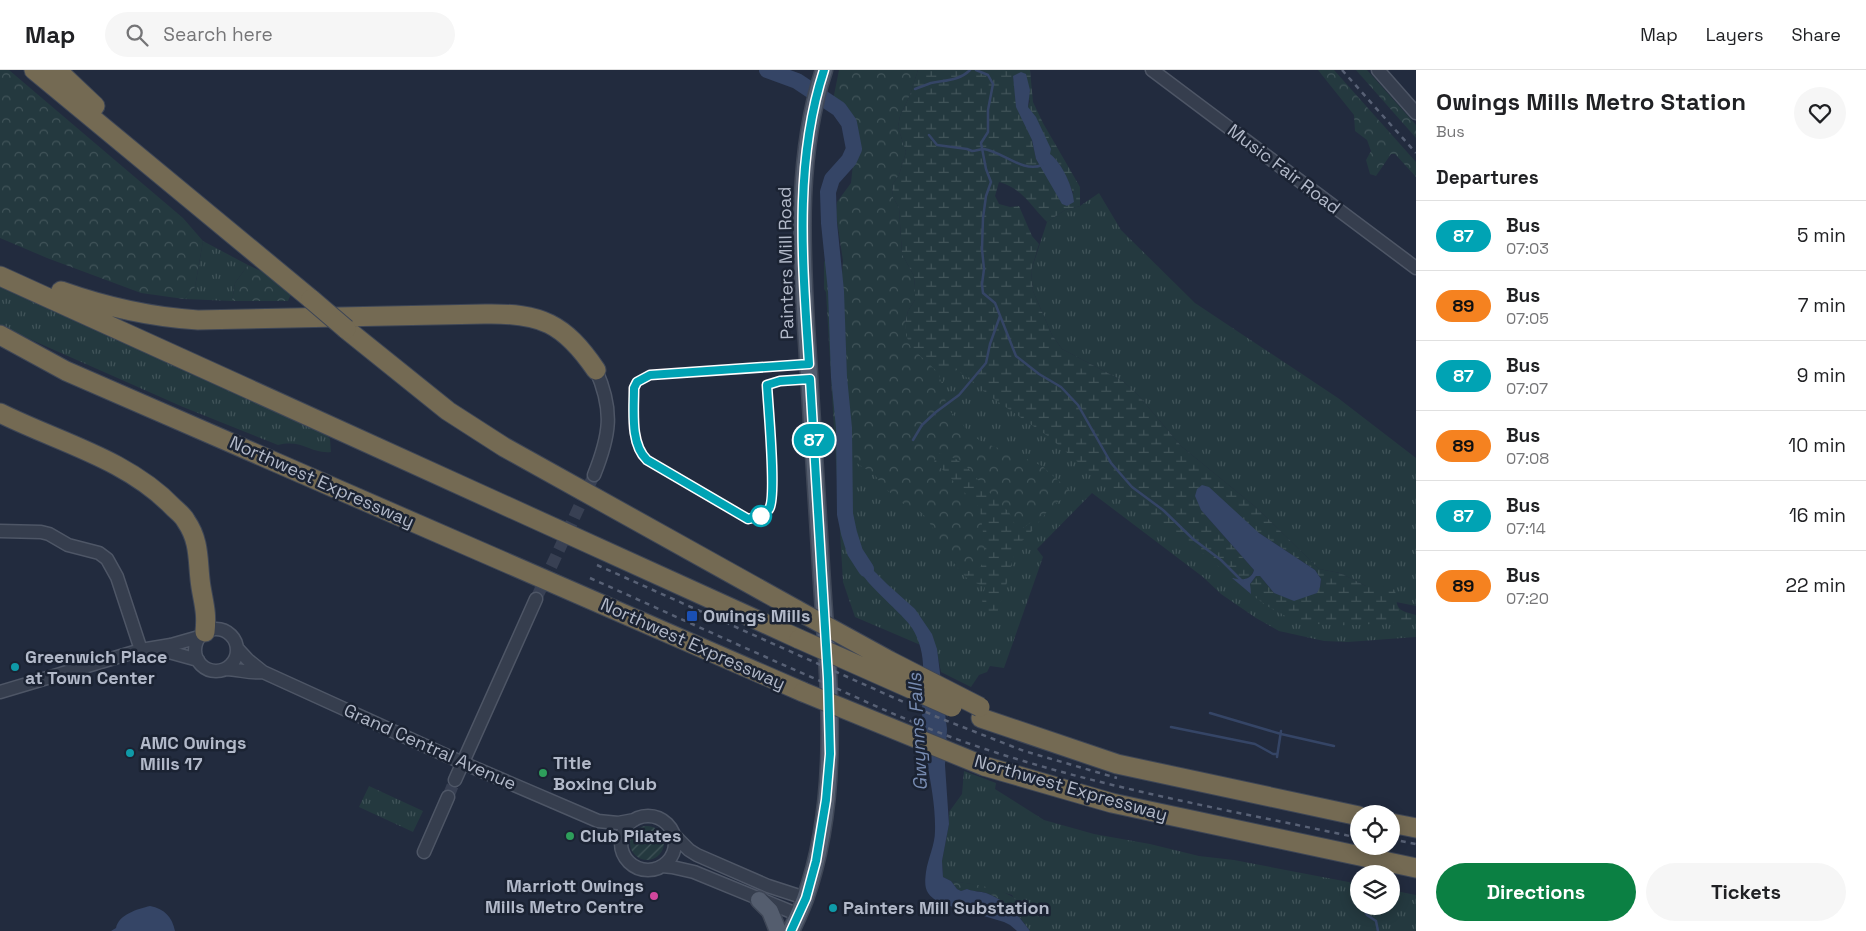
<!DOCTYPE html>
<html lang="en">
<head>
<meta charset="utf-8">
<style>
	:root { --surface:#fff; --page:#f6f6f6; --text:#202124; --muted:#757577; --line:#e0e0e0; --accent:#0b8043 }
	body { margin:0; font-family:"Space Grotesk",sans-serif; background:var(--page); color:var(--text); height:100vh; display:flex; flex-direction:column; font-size:19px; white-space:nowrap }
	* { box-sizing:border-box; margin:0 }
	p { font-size:16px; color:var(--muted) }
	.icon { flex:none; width:28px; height:28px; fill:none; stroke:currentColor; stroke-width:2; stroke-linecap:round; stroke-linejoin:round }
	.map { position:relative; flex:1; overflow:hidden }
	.details { display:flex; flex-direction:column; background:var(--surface); width:450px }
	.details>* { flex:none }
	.badge { padding:0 10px; border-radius:16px; font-size:18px; line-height:32px }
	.tools { position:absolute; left:1350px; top:735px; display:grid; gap:10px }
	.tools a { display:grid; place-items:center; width:50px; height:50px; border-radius:50%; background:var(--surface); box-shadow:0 2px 12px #0003; font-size:25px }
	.map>.badge { position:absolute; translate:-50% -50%; box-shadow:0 0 0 2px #fff }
	h2 { padding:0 20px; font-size:19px; line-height:45px }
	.round { display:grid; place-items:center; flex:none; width:52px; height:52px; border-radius:26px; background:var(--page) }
	.overview { display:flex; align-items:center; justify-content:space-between; height:85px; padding:0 20px }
	h1 { font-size:24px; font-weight:700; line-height:38px }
	.cta { display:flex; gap:10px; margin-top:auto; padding:10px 20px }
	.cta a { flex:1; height:58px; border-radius:30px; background:var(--accent); color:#fff; font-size:20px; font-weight:700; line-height:58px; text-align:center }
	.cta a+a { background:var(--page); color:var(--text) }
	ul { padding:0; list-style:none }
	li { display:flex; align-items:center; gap:15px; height:70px; padding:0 20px; border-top:1px solid var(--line) }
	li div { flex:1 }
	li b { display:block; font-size:19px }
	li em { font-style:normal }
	li .badge { min-width:55px; font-weight:700; text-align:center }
	header { display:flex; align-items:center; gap:30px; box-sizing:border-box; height:70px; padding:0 25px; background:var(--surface); border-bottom:1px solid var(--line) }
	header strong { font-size:24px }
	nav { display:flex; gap:28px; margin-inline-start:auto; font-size:18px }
	.search { width:350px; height:45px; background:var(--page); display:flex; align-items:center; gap:12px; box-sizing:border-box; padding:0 18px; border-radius:28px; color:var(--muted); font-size:19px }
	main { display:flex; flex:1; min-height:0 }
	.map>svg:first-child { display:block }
	.grass { fill:url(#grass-tufts) }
	.forest { fill:url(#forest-crowns) }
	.wetland { fill:url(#wetland-marsh); fill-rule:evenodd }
	.garden { fill:url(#garden-furrows) }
	.water { fill:#354566 }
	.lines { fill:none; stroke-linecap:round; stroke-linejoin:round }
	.stream { stroke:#354566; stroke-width:2.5 }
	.river { stroke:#354566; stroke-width:16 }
	.minor-tunnel { stroke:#384053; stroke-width:12; stroke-dasharray:12 6; stroke-linecap:butt }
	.minor-casing { stroke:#4e5666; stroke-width:15 }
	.major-casing { stroke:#3f4757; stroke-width:19 }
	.highway-casing { stroke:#3e4656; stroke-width:21 }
	.minor { stroke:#363e4e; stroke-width:12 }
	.major { stroke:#545d6e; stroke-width:16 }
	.highway { stroke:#746a53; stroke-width:19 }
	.rail { stroke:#586175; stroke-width:2.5; stroke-dasharray:5 5; stroke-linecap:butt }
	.highway-bridge-casing { stroke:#3e4656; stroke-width:21; stroke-linecap:butt }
	.highway-bridge { stroke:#746a53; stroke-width:19 }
	.line-casing { stroke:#fff; stroke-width:11 }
	.line { stroke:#00a3b4; stroke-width:8 }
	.stop-dot { fill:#fff; stroke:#00a3b4; stroke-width:2.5 }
	.transit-dot { fill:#1a4fb4; stroke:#1b2333; stroke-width:2 }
	.culture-dot { fill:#0f9aa8; stroke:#1b2333; stroke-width:2 }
	.leisure-dot { fill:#2e9e5b; stroke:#1b2333; stroke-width:2 }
	.hotel-dot { fill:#d1479c; stroke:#1b2333; stroke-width:2 }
	.labels { text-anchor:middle; stroke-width:5; stroke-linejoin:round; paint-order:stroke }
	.street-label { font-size:18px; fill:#b2b9c9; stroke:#1b2333 }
	.poi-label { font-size:18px; font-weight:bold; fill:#b2b9c9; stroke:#1b2333; text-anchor:start }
	.water-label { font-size:19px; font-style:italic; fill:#788cb2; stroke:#1b2333 }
</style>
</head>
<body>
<header>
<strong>Map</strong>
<div class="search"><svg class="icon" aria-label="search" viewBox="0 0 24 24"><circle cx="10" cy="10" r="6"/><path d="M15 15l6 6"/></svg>Search here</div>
<nav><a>Map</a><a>Layers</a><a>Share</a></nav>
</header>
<main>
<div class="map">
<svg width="1416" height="861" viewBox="0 0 1416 861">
	<defs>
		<pattern id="grass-tufts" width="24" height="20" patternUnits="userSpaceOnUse" patternTransform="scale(1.25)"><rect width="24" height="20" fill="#24393f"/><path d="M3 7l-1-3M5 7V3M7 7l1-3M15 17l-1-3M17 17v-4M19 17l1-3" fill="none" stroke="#415459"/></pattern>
		<pattern id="forest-crowns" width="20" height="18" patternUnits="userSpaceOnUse" patternTransform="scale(1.25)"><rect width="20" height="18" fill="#24393f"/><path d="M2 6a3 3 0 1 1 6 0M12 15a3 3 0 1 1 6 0" fill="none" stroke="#415459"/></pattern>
		<pattern id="wetland-marsh" width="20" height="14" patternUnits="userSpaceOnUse" patternTransform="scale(1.25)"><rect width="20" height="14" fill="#24393f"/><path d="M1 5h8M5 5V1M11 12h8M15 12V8" fill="none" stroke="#415459"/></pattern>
		<pattern id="garden-furrows" width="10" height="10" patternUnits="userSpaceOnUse" patternTransform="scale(1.25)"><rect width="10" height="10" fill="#24393f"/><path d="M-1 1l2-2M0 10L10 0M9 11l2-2" fill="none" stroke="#415459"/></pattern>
	</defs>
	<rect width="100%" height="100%" fill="#222b3e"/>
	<path class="grass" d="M1099 123 1121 160 1195 233 1338 328 1416 388V536L1396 532V528L1383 516H1366L1340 503 1319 499 1258 439 1181 376 1138 325 1123 311 1062 279 1052 265 1033 221 1031 201 1047 152 1065 140 1080 136Z
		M203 171 248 195 235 213 232 231 184 229 195 217Z
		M824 191 1280 535 1416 547V567L1348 572 1324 571 1279 561 1256 548 1221 524 1203 507 1092 423 1037 479 1043 487 1004 598 990 596 987 602 979 605 971 617 941 602 937 582 855 547 843 512 826 222 824 219Z
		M0 212 323 361 330 369 331 382C310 384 303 369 278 375L183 337 0 256Z
		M964 701 996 713 995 719 1044 750 1094 764 1150 774 1199 786 1234 790 1359 814V836H1391V820L1416 825V861H1030L1021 849 1023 844 1012 825 971 814 951 811 943 807 942 791 949 754V742L962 724Z
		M369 716 423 741 413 762 359 737Z"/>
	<path class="forest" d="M0 0H9L183 148 203 171 195 217 184 229 141 223 47 188 0 168Z
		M839 0H918L910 25 900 46 898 57 906 82 899 105 892 115 893 127 899 138 902 184 914 206 915 218V230L908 241 905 253 906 265 911 277 938 302 942 314 947 338 973 366 984 373 1018 385 1042 396 1070 421 1046 443 1018 461 1009 442 940 383 934 391 980 438 986 487 980 498 969 501 957 498 926 447 916 439 900 432 882 415 875 405 855 392 844 321 845 298 837 270 843 191 836 144 837 132 851 113 856 65 855 53 833 30Z
		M1318 0H1334L1416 92V107L1395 84H1391L1376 106 1370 104 1366 90 1371 81 1367 70 1355 61 1354 45Z
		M1356 0H1367L1416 55V68Z
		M248 195 271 206 291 224 288 231H232L235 213Z
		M951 811C973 814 1011 818 1024 837L1021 849C1011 838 998 826 983 822 978 821 973 822 967 819L961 821 957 819Z"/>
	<path class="wetland" d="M918 0H1030L1033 32 1043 53 1080 117V136L1065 140 1047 152C1031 136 1022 118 999 112L995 126 999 134 1010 137 1019 136 1032 166 1039 174 1031 201 1033 221 1052 265 1062 279 1123 311 1138 325 1181 376 1258 439 1319 499 1340 503 1366 516H1383L1395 520C1398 540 1395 539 1416 545V550C1381 553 1324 561 1291 548 1277 543 1263 534 1251 524L1250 514 1256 506H1260L1274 523 1320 517 1321 509 1315 500 1259 463 1201 440 1254 500 1251 506 1244 510 1232 508 1205 485 1106 413 1094 406 1049 367 994 329 957 300 949 303 942 314 938 302 911 277 906 265 905 253 908 241 915 230V218L914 206 902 184 899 138 893 127 892 115 899 105 906 82 898 57 900 46 910 25ZM1013 6 1030 31 1028 37 1049 84C1062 92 1067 111 1074 124L1049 110 1036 89 1032 70 1015 19Z
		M940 383 956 389 967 397 995 429 1009 442 1018 461 1046 443 1028 466 1016 476 1006 516 997 543 988 541 982 531 985 517 969 510 957 498 969 501 980 498 986 487 980 438 934 391Z"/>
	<path class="garden" d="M630 773a17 17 0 1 1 34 0a17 17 0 1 1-34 0Z"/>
	<path class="water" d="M1021 2 1026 4 1030 20 1028 37 1036 47 1051 79 1050 84C1062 93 1073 117 1074 132L1067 136 1062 134 1036 89 1032 70 1016 37 1013 6Z
		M1202 415 1209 417 1259 463 1315 500 1321 509 1320 517 1317 523 1294 531 1274 523 1260 506H1256L1250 514 1251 524 1232 508C1241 510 1251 511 1254 500L1201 440 1195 426 1197 419Z
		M855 482 862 485 870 497 887 514 915 539 932 564 937 579 947 659 945 695 949 754 942 791 943 807 951 811 957 819 961 821 967 819C974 822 980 821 986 823 1006 830 1018 845 1030 861H1017L1010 855 1004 852 940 833C925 824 924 818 926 802 928 788 935 775 935 761 936 728 926 695 923 663 921 644 923 624 923 606 924 589 921 572 912 558 903 542 846 501 855 482Z
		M150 836C165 839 172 847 175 861H111L116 858C119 844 138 839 150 836Z"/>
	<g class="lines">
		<path class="stream" d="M976 0 988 5 993 14 988 40V62L981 73 986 99 991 112 986 126 983 148 982 179 984 199 982 214 983 223 995 233 1016 286 1039 304 1061 317 1078 335 1111 393 1132 417 1163 440 1193 469 1221 490 1242 511
			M915 19C920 17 926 15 931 13 945 10 959 11 970 0
			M929 65 937 75 967 79 972 81C976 81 980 79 984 79 1003 82 1023 103 1042 95
			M913 370 922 355 936 342 959 325 986 293 990 274 1000 246
			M1210 643 1281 664 1334 676
			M1171 657 1255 674 1273 684H1277
			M1277 687 1281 661
			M1362 836 1367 845 1376 851 1378 861"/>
		<path class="river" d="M767 0 797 11 839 39 849 53 854 79 849 90 832 109 828 122 829 153 836 221 839 307 844 358 845 444 849 463 855 482 866 499"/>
		<path class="minor-tunnel" d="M536 529 594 405
			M448 727 455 710"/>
		<defs>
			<path id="minor" d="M1152 0 1416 198
				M1378 0 1416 43
				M594 405C610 365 614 341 596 300
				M0 461 41 462 49 464 68 475 99 483 107 489 117 507 141 580
				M195 580a21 21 0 1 1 42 0a21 21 0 1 1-42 0Z
				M237 578 248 590 263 602 463 693 598 751 618 753 634 750
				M158 579 198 590
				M226 599C238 599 251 604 263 602
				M0 622 141 580 171 575 199 567
				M455 710 536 529
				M621 773a27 27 0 1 1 54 0a27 27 0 1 1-54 0Z
				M674 765 689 780 697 785 768 816 805 828
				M424 782 448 727
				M662 796 672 797 694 802 799 845"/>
			<path id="major" d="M759 830 770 841 778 861
				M791 861C796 850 801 840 805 829 841 727 829 618 822 513 817 427 812 341 806 256 801 171 797 82 824 0"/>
			<path id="highway" d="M34 0 311 229
				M57 0 95 36
				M0 206 799 569
				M61 221C106 237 150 247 198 250L485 244C541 243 564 253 596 300
				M346 259 448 341 504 377 797 540
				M0 265 66 301 803 622
				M0 343C58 372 127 389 173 437 177 441 183 445 186 451 201 473 197 492 201 517 204 535 207 543 205 562
				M981 648 1117 694 1359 746
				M984 696 1112 733 1416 798
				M1391 753 1416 758"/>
		</defs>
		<use href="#minor" class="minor-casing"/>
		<use href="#major" class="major-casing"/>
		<use href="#highway" class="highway-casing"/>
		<use href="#minor" class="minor"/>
		<use href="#major" class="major"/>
		<use href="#highway" class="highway"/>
		<path class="rail" d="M1342 0 1416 83
			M597 495 937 647 1024 681 1117 708
			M590 508C666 542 742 577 818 610 873 635 927 660 985 679 1106 719 1234 741 1359 768
			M1391 769 1416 774"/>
		<defs>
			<path id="highway-bridge" d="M311 229 346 259
				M797 540 890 591 980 637
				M799 569 952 637
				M803 622 984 696"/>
		</defs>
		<use href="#highway-bridge" class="highway-bridge-casing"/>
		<use href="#highway-bridge" class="highway-bridge"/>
	</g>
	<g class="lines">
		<defs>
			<path id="line" d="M791 861 806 828 816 791 826 730 830 684 828 608 810 309 780 311 767 315C768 335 777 428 769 439 764 446 756 447 748 449L647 390C630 374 634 341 634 318L637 312 650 305 809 294C803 197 793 95 824 0"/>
		</defs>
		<use href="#line" class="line-casing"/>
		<use href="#line" class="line"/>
	</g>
	<circle class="stop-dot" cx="761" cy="446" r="10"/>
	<rect class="transit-dot" x="686" y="540" width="12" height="12" rx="2.5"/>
	<g class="culture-dot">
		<circle cx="15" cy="597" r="5"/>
		<circle cx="130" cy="683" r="5"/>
		<circle cx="833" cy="838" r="5"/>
	</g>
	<g class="leisure-dot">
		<circle cx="543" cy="703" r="5"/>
		<circle cx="570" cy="766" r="5"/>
	</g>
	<circle class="hotel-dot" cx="654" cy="826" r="5"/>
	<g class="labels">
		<g class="street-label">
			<text transform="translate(1284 99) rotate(37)" y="6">Music Fair Road</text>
			<text transform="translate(786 193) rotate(-91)" y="6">Painters Mill Road</text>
			<text transform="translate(322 412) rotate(24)" y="6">Northwest Expressway</text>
			<text transform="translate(693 574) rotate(24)" y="6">Northwest Expressway</text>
			<text transform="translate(430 677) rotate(24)" y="6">Grand Central Avenue</text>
			<text transform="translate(1071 718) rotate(16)" y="6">Northwest Expressway</text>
		</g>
		<g class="poi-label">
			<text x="703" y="552">Owings Mills</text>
			<text x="25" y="593">Greenwich Place<tspan x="25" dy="21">at Town Center</tspan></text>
			<text x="140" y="679">AMC Owings<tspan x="140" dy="21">Mills 17</tspan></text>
			<text x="553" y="699">Title<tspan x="553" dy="21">Boxing Club</tspan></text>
			<text x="580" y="772">Club Pilates</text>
			<text x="644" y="822" text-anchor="end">Marriott Owings<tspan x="644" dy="21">Mills Metro Centre</tspan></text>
			<text x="843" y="844">Painters Mill Substation</text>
		</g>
		<g class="water-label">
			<text transform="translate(917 662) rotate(-93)" y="7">Gwynns Falls</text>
		</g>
	</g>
</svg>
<div class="tools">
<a><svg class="icon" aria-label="locate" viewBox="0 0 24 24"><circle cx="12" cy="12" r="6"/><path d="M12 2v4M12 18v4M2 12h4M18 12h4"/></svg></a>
<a><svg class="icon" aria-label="layers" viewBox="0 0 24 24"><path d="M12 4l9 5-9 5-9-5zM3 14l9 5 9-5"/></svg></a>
</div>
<b class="badge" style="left:814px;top:370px;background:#00a3b4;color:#fff">87</b>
</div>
<section class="details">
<div class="overview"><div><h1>Owings Mills Metro Station</h1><p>Bus</p></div><a class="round"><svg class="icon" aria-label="heart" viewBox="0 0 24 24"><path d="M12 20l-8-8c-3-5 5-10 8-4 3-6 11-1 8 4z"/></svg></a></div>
<h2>Departures</h2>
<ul>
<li><span class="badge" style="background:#00a3b4;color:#fff">87</span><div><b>Bus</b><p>07:03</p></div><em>5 min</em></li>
<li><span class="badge" style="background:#f58220;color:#111">89</span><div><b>Bus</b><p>07:05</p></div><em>7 min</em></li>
<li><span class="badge" style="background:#00a3b4;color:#fff">87</span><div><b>Bus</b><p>07:07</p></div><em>9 min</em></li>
<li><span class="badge" style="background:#f58220;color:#111">89</span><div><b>Bus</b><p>07:08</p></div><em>10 min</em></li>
<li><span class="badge" style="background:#00a3b4;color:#fff">87</span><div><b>Bus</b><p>07:14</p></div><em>16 min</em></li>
<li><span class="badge" style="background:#f58220;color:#111">89</span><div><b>Bus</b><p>07:20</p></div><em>22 min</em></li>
</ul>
<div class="cta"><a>Directions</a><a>Tickets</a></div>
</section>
</main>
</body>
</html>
